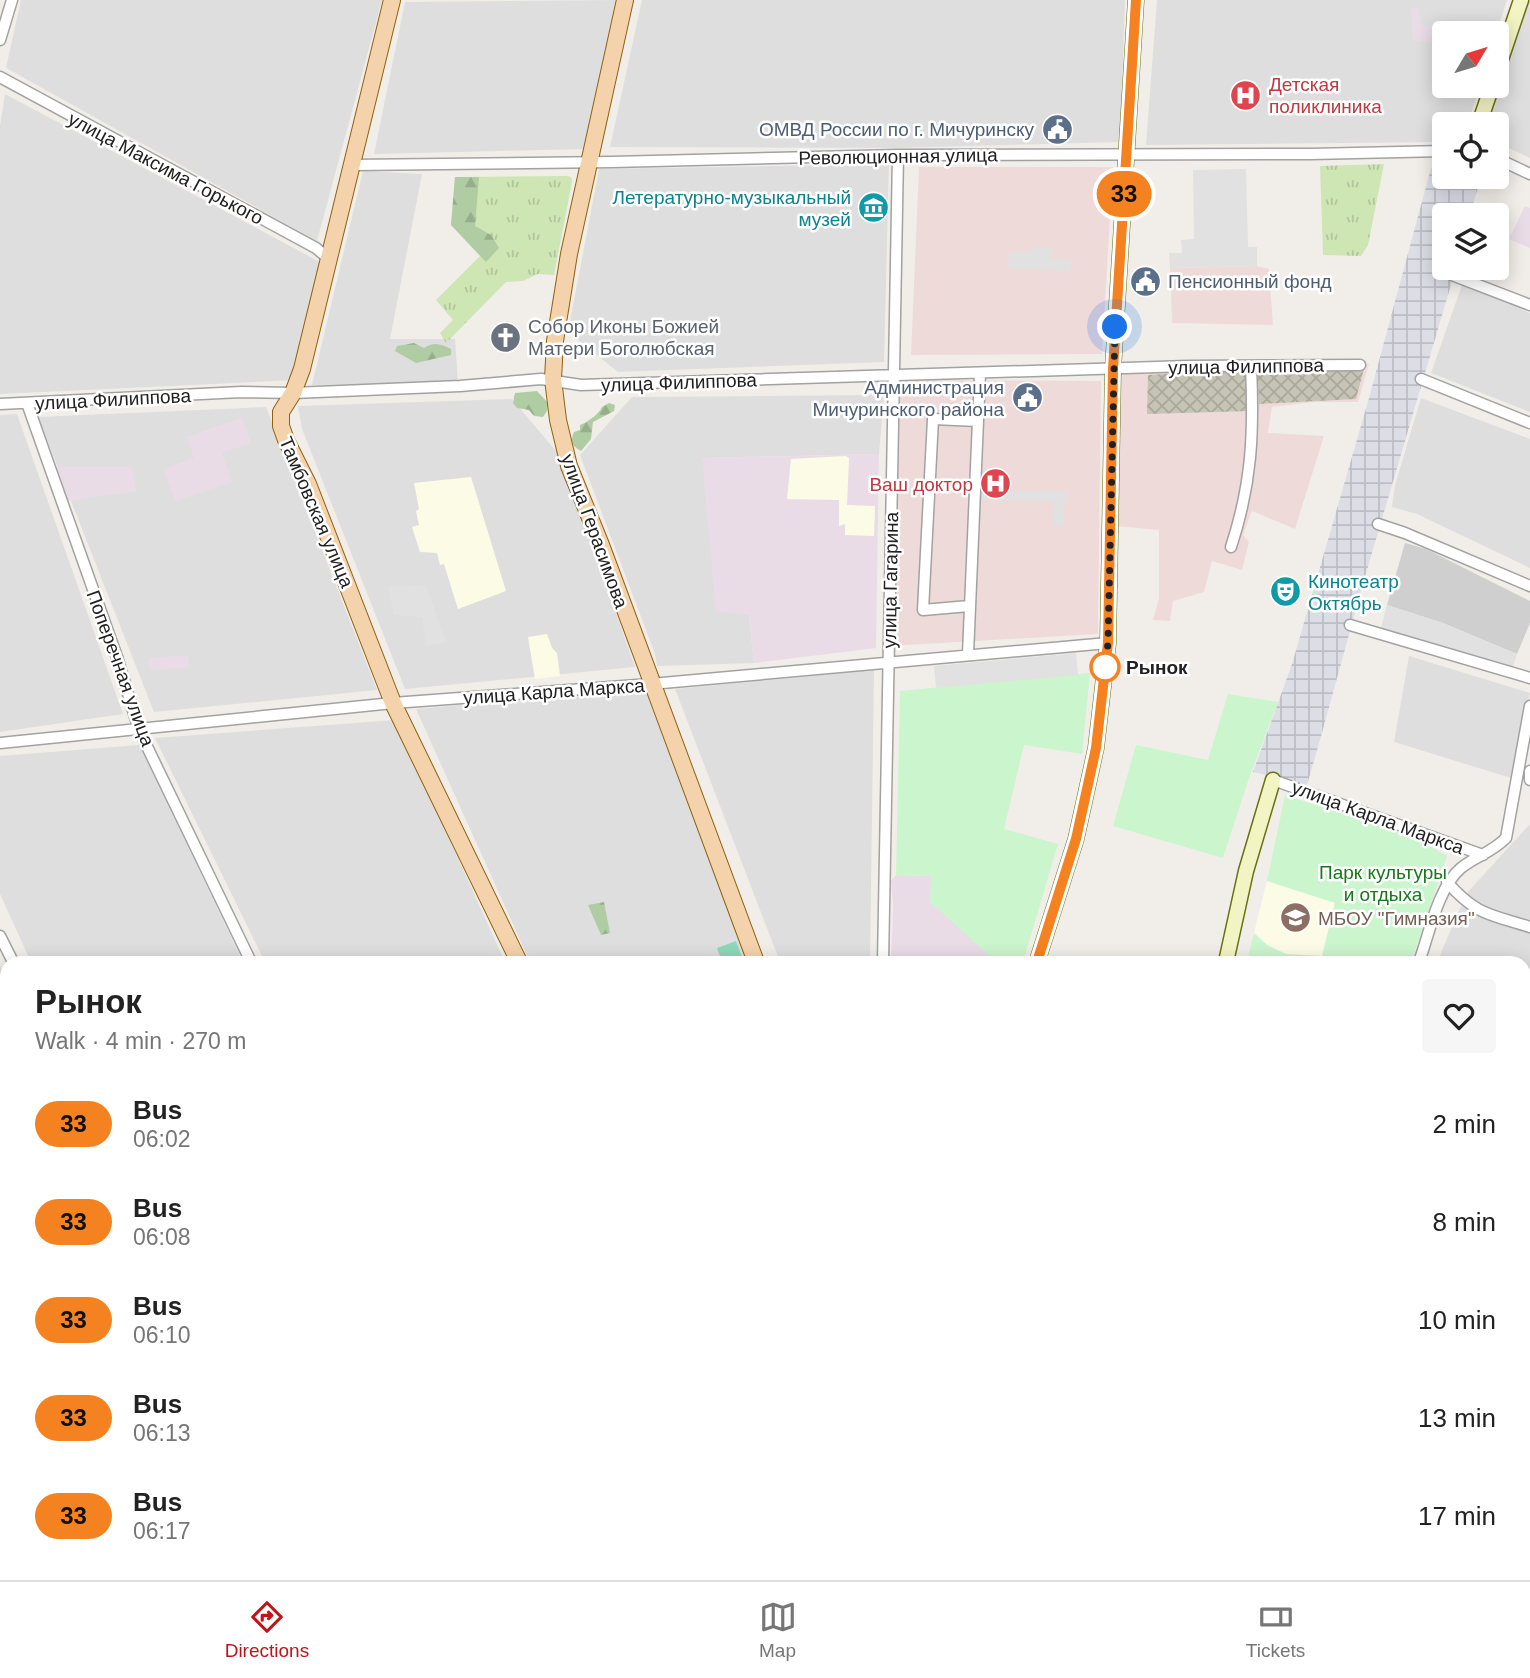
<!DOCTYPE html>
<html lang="en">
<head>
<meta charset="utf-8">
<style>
	:root { --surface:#fff; --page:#f6f6f6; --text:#222; --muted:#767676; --line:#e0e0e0; --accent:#bf1419 }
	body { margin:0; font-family:Arial,sans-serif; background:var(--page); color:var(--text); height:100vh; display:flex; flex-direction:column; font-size:26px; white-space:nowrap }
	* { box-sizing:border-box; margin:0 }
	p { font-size:23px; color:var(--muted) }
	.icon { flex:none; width:38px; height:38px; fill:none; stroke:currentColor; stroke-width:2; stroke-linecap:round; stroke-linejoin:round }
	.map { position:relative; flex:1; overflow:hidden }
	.side { position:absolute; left:0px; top:956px; width:1531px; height:625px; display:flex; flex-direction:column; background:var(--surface); border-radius:21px 21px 0 0; box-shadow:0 4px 18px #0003 }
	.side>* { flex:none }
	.badge { padding:0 14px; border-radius:23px; font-size:24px; line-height:46px }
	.needle { width:46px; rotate:52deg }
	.tools { position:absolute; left:1432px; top:21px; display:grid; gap:14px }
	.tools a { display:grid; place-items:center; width:77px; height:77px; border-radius:7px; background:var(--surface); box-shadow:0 4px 18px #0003; font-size:35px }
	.you { position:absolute; width:35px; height:35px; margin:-18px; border:5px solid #fff; border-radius:50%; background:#1a73e8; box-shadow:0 0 0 10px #1a73e833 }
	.map>.badge { position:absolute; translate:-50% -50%; box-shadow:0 0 0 4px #fff }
	.round { display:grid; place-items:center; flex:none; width:74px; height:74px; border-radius:7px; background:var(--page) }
	.summary { display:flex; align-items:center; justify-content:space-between; height:119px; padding:0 35px }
	h1 { font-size:33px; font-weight:600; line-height:52px }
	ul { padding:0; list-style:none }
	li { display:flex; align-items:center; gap:21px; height:98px; padding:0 35px }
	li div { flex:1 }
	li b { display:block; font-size:26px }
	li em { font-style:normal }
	li .badge { min-width:77px; font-weight:700; text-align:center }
	.tabs { display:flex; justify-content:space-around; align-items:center; height:98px; border-top:2px solid var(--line); background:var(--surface); font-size:19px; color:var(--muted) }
	.tabs a { display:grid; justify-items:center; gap:4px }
	.tabs .selected { color:var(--accent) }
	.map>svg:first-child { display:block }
	.residential { fill:#dfdede }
	.commercial { fill:#efdada }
	.industrial { fill:#e9dce7 }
	.education { fill:#fcfce6 }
	.religious { fill:#cfcfcf }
	.construction { fill:url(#construction-cross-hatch) }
	.grass { fill:url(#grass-tufts) }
	.forest { fill:url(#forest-firs) }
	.park { fill:#cbf5cd }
	.pitch { fill:#8fd7b9 }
	.parking { fill:#e1e1e1 }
	.plaza { fill:url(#plaza-grid) }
	.water { fill:#aed1da }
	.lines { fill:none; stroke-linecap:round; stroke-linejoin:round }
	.street-casing { stroke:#a2a2a2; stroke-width:13 }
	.secondary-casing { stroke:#697010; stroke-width:17 }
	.primary-casing { stroke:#8f610f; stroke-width:18 }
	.street { stroke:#fff; stroke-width:10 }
	.secondary { stroke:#f3f4c3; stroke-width:14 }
	.primary { stroke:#f4d2ab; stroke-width:16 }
	.line-casing { stroke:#fff; stroke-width:16 }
	.line { stroke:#f58220; stroke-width:10 }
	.walk { stroke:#212121; stroke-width:7; stroke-dasharray:0 12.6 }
	.stop-dot { fill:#fff; stroke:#f58220; stroke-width:3.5 }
	.labels { text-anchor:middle; stroke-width:5; stroke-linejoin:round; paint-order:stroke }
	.health-label { font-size:19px; fill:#be3a42; stroke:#fff; text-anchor:start }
	.service-label { font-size:19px; fill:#4e5e75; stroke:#fff; text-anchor:end }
	.street-label { font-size:19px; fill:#212121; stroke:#fff }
	.culture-label { font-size:19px; fill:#0d838f; stroke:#fff; text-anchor:end }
	.worship-label { font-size:19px; fill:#5b616d; stroke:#fff; text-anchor:start }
	.stop-label { font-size:19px; font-weight:bold; fill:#212121; stroke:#fff; text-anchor:start }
	.park-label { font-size:19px; fill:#17771c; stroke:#fff }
	.education-label { font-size:19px; fill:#785e54; stroke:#fff; text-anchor:start }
</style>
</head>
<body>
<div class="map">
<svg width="1530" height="1580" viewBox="0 0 1530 1580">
	<defs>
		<pattern id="construction-cross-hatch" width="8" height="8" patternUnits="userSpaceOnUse" patternTransform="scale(1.75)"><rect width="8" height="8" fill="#c5c4b5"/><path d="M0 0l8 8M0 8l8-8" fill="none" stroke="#a9a89b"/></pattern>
		<pattern id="grass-tufts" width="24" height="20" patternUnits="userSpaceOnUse" patternTransform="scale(1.75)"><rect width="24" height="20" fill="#cee5b4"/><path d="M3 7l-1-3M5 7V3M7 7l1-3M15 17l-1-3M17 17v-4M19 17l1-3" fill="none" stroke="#b1c49a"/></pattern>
		<pattern id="forest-firs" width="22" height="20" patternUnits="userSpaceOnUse" patternTransform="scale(1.75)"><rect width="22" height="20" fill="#afcca2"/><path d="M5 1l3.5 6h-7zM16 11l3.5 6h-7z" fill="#96af8b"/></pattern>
		<pattern id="plaza-grid" width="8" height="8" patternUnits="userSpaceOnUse" patternTransform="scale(1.75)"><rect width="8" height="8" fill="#dddde6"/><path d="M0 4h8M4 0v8" fill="none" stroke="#bdbdc5"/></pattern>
	</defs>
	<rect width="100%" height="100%" fill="#f1eee9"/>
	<path class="residential" d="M21 0H382L317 241 6 68Z
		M622 0 588 149 374 154 405 2Z
		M642 0H1125L1120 142 892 148 610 147Z
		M1157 0H1507L1496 34 1444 33V86H1480L1468 124H1444V142L1146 145Z
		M1524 0H1530V158L1496 142V124H1487Z
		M5 94 320 262 296 380 0 394V126Z
		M889 164 884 362 618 372 568 332 599 169Z
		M363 171 422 174 390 339H455L458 383 312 385Z
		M1463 282 1530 313V412L1431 373Z
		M884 395 879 454 702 458 749 615 754 663 657 666 655 654 580 455 632 397Z
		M1421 398 1530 439V568L1417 514 1392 507 1395 485Z
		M512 399 561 457 635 667 405 689 302 429 298 406Z
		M266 407 377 690 154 712 38 417Z
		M17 414 123 714 0 732V415Z
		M1409 656 1530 693 1511 778 1394 742Z
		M874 670 870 962H780L675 689Z
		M644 688 750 962H530L416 709Z
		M395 720 505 962H265L155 738Z
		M139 745 243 962H31L0 894V756Z
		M1529 825 1530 826V920L1489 909 1466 894Z
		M1461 906 1530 933V1181L1524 1209V962H1437Z
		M0 966 7 982V1214L0 1216Z
		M7 1246V1349L0 1338V1249Z
		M0 1378 7 1389V1566L0 1554Z
		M12 1573H121L126 1580H16Z
		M162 1573H387L392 1580 151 1579Z
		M432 1573H669L674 1580H437Z
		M745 1573H978L984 1580H739Z
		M1074 1573H1240L1272 1580H1068Z
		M1320 1573H1410L1406 1580H1318Z"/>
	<path class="commercial" d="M919 167H1113L1102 354 911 355Z
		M1257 266 1269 269 1273 325 1172 323 1170 268Z
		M1369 364 1358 402H1313L1272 407 1268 433 1324 436 1295 529 1252 511 1243 535 1249 542 1242 570 1212 561 1204 592 1173 601 1170 621 1153 620 1159 598V530L1115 526 1121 369Z
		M900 380 1101 381 1098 634 890 646Z"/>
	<path class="industrial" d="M1411 8H1419L1421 25 1462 33H1444V45L1413 40Z
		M1525 206 1530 208V248L1509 239Z
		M242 418 251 443 222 453 232 482 175 501 164 469 194 458 187 437Z
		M879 454 876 648 754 663 749 615 716 611 702 458Z
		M56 467H132L136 491 67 501Z
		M188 655 189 667 150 670 149 658Z
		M896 875 931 876 991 958 990 962H891L893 906 891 881Z"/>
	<path class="education" d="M846 456 849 458 847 505 875 506 874 536 845 535V524L839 526V500L787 499 791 459Z
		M471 477 506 591 458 609 444 564 440 565 437 553 420 552 412 527 419 525 416 511 419 509 414 483Z
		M547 634 552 648 557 653 560 676 535 679 528 637Z
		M1267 881 1335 902 1322 956 1286 954 1267 945 1254 933Z"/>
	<path class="religious" d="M1405 543 1426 549 1530 601V623L1517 654 1443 623 1387 605Z"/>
	<path class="construction" d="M1366 361 1356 399 1259 404 1257 362Z
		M1247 369 1249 411 1147 414 1148 375Z"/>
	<path class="grass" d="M1384 164 1368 245 1361 256 1323 255 1320 166Z
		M568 176 572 178V182L554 275 538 274 523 281 506 282 446 343 440 333 453 320 436 300 480 256 451 225 455 177Z"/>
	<path class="forest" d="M455 177H479L475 226 491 235 499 248 486 262 451 225Z
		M414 343 424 348C434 341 441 344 451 349V355L416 363 395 351 397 346Z
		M537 391 548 403 547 411 543 417 534 416 529 410 517 408 513 403 515 393Z
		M609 403 615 405 614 411 593 422 591 439 581 451C572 446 570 441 574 432L580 430V425C588 422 599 414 602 407Z
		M604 902 610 933 601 935 588 905Z
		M1530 1296V1580H1447L1451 1573H1524V1306Z"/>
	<path class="park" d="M1090 673 1082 754 1024 745 1004 829 1058 844 1023 962H990L991 957 930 902 931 876 896 875 900 691Z
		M1228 694 1278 702 1248 781 1223 858 1113 826 1136 745 1208 760Z
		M1285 795 1415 838 1447 856 1411 962H1247L1254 933 1267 945 1286 954 1322 956 1335 903 1267 881Z"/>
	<path class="pitch" d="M736 941 744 962H722L717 948Z"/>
	<path class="parking" d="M1246 169 1248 247H1257V266L1170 268 1169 253H1182L1181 240 1194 239 1193 170Z
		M1031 247 1051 248V259L1071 260 1070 271 1008 268 1009 252 1030 253Z
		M1068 491V501H1064L1063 526H1054L1053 501 974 500 975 492Z
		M426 585 446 642 426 646 422 617 394 615 388 587Z
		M1387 605 1443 623 1517 654 1512 669 1381 628Z
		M1076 653 1078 675 936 688 934 666Z"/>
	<path class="plaza" d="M1431 168 1444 170V177H1481L1470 215H1444V268H1456L1364 580 1320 740 1307 785 1253 772 1292 664 1369 398Z"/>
	<path class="water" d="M1530 1229V1296L1524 1306V1233Z"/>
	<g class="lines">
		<defs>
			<path id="street" d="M0 40 12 0
				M0 77 316 248 330 260
				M1496 158 1530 174
				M353 165 612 162 898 155 1311 154 1444 151
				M1452 275 1530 305
				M1421 379 1530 423
				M27 403 117 657 139 730 251 962
				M0 404 241 392 293 393 460 386 541 379 581 385 1188 366 1360 365
				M1378 524 1405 533 1530 586
				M1231 547C1252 483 1254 433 1251 366
				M969 606 923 610 933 419 978 421
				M1350 625 1530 678
				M968 654 980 374
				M0 743 393 703 651 684 1108 643
				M1530 771V780
				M1273 780 1483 855
				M1447 882C1477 916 1490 914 1530 927
				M0 936 13 962
				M883 962 898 155
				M1419 962C1429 935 1438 887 1461 868 1476 856 1491 853 1506 838L1530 706
				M1524 1155 1530 1156
				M0 1177H7
				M1524 1181 1530 1171
				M0 1238 7 1236
				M0 1364 7 1375
				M121 1573 125 1580
				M403 1573 408 1580
				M683 1573 689 1580
				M1285 1573 1306 1577
				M137 1580 150 1573
				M722 1580 728 1573"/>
			<path id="secondary" d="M1496 74 1521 0
				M1479 124 1492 86
				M1037 962 1076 839 1096 748 1108 643 1113 369 1136 0
				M1226 962 1246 871 1273 780
				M1042 1580 1049 1573"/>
			<path id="primary" d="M392 0 302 369 293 393 281 412V426L286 440 308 484 393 703 519 962
				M625 0 569 254 555 341 553 379 558 420 569 466 601 545 756 962
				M988 1573 995 1580"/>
		</defs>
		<use href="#street" class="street-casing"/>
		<use href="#secondary" class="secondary-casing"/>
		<use href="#primary" class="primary-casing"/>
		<use href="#street" class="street"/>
		<use href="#secondary" class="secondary"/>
		<use href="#primary" class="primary"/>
	</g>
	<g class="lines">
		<defs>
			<path id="line" d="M1037 962 1076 839 1096 748 1108 643 1113 369 1136 0"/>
		</defs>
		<use href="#line" class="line-casing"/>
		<use href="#line" class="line"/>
		<path class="walk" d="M1105 667V669L1108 643 1115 327"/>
	</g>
	<defs>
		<symbol id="hospital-disc" viewBox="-11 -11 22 22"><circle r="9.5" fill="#e0444e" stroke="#fff"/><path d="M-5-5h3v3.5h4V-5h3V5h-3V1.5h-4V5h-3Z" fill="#fff"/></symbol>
		<symbol id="civic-disc" viewBox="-11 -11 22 22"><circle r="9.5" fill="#5c6f8a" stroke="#fff"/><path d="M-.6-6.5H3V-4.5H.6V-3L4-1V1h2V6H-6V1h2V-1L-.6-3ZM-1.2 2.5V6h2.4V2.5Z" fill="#fff"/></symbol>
		<symbol id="museum-disc" viewBox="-11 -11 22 22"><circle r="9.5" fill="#0f9aa8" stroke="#fff"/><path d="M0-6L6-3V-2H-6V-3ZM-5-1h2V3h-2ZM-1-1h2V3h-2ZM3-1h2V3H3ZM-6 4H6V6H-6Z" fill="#fff"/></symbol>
		<symbol id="church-disc" viewBox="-11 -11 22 22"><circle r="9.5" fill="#6b7280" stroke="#fff"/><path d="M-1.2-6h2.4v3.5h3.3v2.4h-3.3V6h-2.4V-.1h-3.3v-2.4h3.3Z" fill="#fff"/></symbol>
		<symbol id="theatre-disc" viewBox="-11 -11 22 22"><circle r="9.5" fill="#0f9aa8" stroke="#fff"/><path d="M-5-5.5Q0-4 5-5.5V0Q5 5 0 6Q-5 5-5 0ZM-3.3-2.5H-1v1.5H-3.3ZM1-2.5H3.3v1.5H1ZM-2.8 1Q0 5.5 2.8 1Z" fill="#fff"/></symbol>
		<symbol id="school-disc" viewBox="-11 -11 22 22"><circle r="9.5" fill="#8d6e63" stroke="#fff"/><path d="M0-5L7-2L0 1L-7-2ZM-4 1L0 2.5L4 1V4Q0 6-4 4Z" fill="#fff"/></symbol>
	</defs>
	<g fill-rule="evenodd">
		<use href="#hospital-disc" x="1228" y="78" width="35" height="35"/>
		<use href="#civic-disc" x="1040" y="112" width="35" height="35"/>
		<use href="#museum-disc" x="856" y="190" width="35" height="35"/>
		<use href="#civic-disc" x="1128" y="264" width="35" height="35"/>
		<use href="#church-disc" x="488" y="320" width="35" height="35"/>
		<use href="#civic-disc" x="1010" y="380" width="35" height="35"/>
		<use href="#hospital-disc" x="978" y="466" width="35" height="35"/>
		<use href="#theatre-disc" x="1268" y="574" width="35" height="35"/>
		<use href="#school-disc" x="1278" y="900" width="35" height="35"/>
	</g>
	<circle class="stop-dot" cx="1105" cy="667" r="14"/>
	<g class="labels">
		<g class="health-label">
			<text x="1269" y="91">Детская<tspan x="1269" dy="22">поликлиника</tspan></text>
			<text x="973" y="491" text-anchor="end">Ваш доктор</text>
		</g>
		<g class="service-label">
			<text x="1034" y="136">ОМВД России по г. Мичуринску</text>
			<text x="1168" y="288" text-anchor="start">Пенсионный фонд</text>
			<text x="1004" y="394">Администрация<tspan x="1004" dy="22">Мичуринского района</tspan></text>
		</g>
		<g class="street-label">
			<text transform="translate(898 156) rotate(-1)" y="7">Революционная улица</text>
			<text transform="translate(166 168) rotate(28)" y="7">улица Максима Горького</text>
			<text transform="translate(1246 366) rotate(-1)" y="7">улица Филиппова</text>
			<text transform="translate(679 382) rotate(-2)" y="7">улица Филиппова</text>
			<text transform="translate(113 399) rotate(-3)" y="7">улица Филиппова</text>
			<text transform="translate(317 512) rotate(67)" y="7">Тамбовская улица</text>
			<text transform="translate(595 531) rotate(70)" y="7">улица Герасимова</text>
			<text transform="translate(890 580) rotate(-89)" y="7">улица Гагарина</text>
			<text transform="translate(121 668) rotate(70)" y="7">Поперечная улица</text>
			<text transform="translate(554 691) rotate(-4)" y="7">улица Карла Маркса</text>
			<text transform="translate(1378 817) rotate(20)" y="7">улица Карла Маркса</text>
		</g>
		<g class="culture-label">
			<text x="851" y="204">Летературно-музыкальный<tspan x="851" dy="22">музей</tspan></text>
			<text x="1308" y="588" text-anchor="start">Кинотеатр<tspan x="1308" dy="22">Октябрь</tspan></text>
		</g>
		<g class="worship-label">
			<text x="528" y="333">Собор Иконы Божией<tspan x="528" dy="22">Матери Боголюбская</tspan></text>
		</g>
		<g class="stop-label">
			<text x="1126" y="674">Рынок</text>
		</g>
		<g class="park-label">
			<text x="1383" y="879">Парк культуры<tspan x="1383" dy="22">и отдыха</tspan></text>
		</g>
		<g class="education-label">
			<text x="1318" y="925">МБОУ "Гимназия"</text>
		</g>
	</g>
</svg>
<div class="tools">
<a><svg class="needle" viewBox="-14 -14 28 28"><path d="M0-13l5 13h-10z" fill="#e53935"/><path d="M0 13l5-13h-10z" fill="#767676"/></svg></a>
<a><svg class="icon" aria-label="locate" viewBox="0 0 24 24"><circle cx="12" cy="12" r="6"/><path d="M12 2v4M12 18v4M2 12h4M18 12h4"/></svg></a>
<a><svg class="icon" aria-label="layers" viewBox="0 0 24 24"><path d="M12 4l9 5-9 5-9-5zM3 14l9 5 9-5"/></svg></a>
</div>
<div class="you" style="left:1115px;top:327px"></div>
<b class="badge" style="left:1124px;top:194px;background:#f58220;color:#111">33</b>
<section class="side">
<div class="summary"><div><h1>Рынок</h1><p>Walk · 4 min · 270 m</p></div><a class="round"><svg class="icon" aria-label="heart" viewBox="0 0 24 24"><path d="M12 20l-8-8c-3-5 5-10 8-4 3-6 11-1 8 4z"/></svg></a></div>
<ul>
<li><span class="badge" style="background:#f58220;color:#111">33</span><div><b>Bus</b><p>06:02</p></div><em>2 min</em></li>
<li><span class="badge" style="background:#f58220;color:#111">33</span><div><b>Bus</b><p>06:08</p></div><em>8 min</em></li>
<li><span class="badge" style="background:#f58220;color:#111">33</span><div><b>Bus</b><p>06:10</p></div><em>10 min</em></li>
<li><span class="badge" style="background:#f58220;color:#111">33</span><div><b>Bus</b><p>06:13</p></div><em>13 min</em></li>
<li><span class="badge" style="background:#f58220;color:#111">33</span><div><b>Bus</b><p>06:17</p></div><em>17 min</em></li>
</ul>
</section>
</div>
<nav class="tabs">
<a class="selected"><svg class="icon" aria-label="directions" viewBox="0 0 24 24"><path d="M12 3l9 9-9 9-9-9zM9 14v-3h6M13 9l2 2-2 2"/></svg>Directions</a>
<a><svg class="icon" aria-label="map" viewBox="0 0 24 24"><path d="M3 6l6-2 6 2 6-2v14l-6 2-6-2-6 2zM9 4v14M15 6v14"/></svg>Map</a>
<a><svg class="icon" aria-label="tickets" viewBox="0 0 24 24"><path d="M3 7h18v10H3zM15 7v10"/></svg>Tickets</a>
</nav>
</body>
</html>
